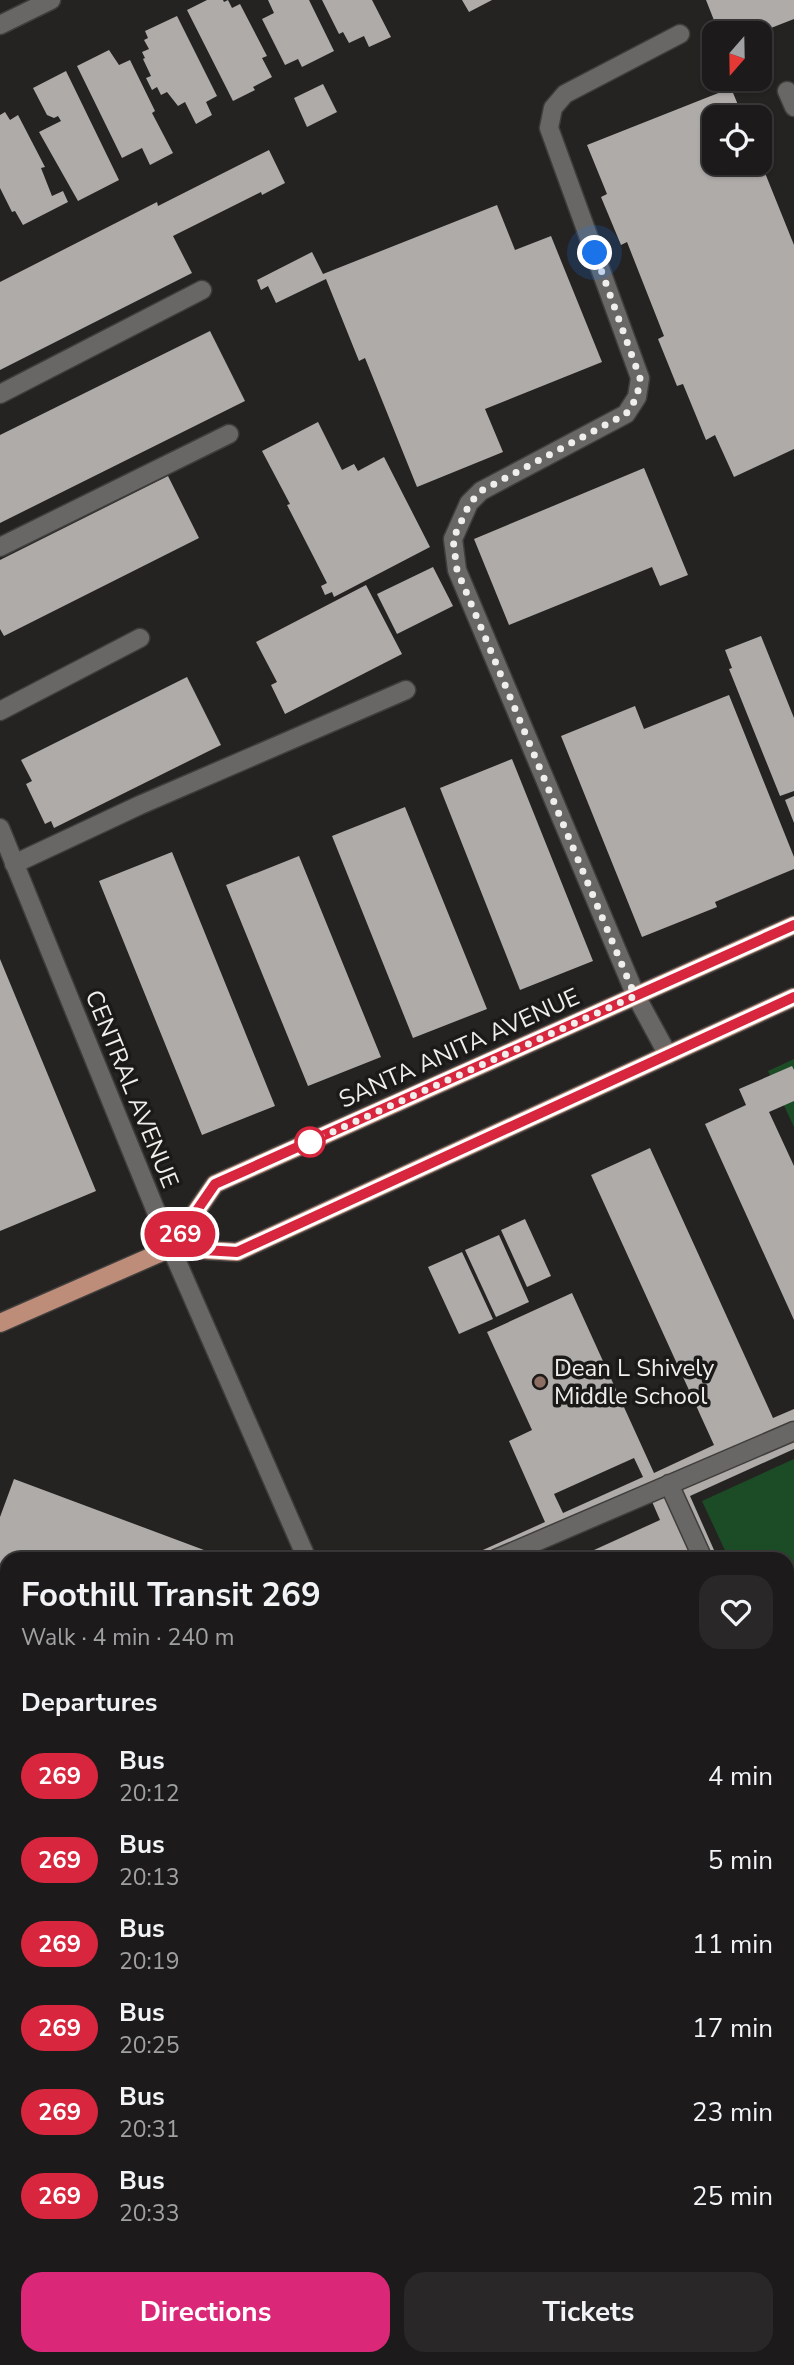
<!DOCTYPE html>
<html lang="en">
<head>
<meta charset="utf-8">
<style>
	:root { --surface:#1c1a1a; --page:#292727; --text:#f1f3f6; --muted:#a0a1a2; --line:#3a3839; --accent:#db2777 }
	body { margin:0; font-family:"Nunito Sans",sans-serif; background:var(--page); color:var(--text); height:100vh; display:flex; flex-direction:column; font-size:26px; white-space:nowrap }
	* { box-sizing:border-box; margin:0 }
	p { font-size:23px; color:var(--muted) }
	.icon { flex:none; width:38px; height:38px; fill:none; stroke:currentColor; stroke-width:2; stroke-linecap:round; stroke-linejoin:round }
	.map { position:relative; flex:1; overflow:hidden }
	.panel { position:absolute; left:0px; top:1552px; width:794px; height:814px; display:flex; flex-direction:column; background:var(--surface); border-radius:21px 21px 0 0; box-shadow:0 2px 5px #0004,0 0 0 2px var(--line) }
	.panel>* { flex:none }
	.badge { padding:0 14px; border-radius:23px; font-size:24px; line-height:46px }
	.needle { width:46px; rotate:200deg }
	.controls { position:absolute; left:702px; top:21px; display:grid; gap:14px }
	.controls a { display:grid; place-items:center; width:70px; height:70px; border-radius:14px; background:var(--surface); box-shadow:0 2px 5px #0004,0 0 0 2px var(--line); font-size:35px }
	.you { position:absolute; width:35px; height:35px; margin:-18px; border:5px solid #fff; border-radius:50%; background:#1a73e8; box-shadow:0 0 0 10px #1a73e833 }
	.map>.badge { position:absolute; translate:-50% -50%; box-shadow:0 0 0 4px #fff }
	h2 { padding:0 21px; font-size:26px; line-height:63px }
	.round { display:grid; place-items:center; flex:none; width:74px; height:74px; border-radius:21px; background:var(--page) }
	.headline { display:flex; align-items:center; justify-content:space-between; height:119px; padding:0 21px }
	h1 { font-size:33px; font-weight:700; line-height:52px }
	.primary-button { display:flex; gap:14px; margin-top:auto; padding:14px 21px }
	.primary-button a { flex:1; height:80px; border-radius:21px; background:var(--accent); color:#fff; font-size:28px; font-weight:700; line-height:80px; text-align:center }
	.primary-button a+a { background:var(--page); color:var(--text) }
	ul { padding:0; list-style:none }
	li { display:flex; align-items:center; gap:21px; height:84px; padding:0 21px }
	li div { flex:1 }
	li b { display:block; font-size:26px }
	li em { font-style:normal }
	li .badge { min-width:77px; font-weight:700; text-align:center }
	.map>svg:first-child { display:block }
	.green { fill:#1c4c26 }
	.building { fill:#aeaba9; fill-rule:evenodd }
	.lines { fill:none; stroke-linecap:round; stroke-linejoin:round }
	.service-casing { stroke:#403e3d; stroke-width:21 }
	.minor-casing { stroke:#403e3d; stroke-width:21 }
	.tertiary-casing { stroke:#403e3d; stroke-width:21 }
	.primary-casing { stroke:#403e3d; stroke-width:21 }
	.service { stroke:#696765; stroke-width:18 }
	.minor { stroke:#696765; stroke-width:18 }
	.tertiary { stroke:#696765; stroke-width:18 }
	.primary { stroke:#be8d79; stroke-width:18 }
	.line-casing { stroke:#fff; stroke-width:16 }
	.line { stroke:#d7263d; stroke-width:10 }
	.walk { stroke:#efeeed; stroke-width:7; stroke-dasharray:0 12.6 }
	.stop-dot { fill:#fff; stroke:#d7263d; stroke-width:3.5 }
	.education-dot { fill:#8d6e63; stroke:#1c1a18; stroke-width:2.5 }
	.labels { text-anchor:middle; stroke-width:7; stroke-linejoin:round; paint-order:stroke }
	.street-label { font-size:24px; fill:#efeeed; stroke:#1c1a18 }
	.poi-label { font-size:24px; fill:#efeeed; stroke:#1c1a18; text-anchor:start }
</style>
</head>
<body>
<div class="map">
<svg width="794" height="2365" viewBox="0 0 794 2365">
	<rect width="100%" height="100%" fill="#252322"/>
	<path class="green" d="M794 1059V1127L768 1071Z
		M794 1459V1701L788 1686V1559H729L702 1501Z"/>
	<path class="building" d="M207 0H223L224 2 228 0 232 8 240 4 267 56 262 58 272 77 253 87 255 90 233 101 187 10Z
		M268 0H309L334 51 302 67 298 59 285 65 262 19 274 13Z
		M322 0H372L391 37 369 47 364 36 349 43 343 32 339 34Z
		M462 0H492L469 12Z
		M706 0H794V19L758 33H719Z
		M177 16 217 96 206 102 212 115 196 124 185 102 178 106 167 92 161 95 157 87 152 90 146 78 151 76 143 59 145 58 142 52 149 49 144 40 148 38 145 31Z
		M109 50 119 65 130 60 155 111 152 113 173 153 150 165 142 148 122 158 77 66Z
		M66 71 119 180 78 201 39 132 61 121 58 116 54 118 47 115 33 88Z
		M323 84 337 112 307 127 294 98Z
		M731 88 743 117H714V163H761L794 245V449L734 477 715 435 706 440 683 384 677 386 658 339 664 336 627 242 621 245 601 197 607 194 587 145Z
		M5 112 10 120 18 115 45 167 41 168 52 196 63 191 68 202 23 225 15 211 12 212 0 188V115Z
		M269 150 285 183 262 195 261 192 173 236 192 273 0 370V282L157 202 158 206Z
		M497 205 515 250 551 236 602 362 485 409 503 452 417 487 365 358 359 361 326 279 276 303 268 286 261 290 257 280 312 252 323 274Z
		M210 331 245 401 0 523V435Z
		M318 422 342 470 354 464 358 471 384 457 430 547 334 597 332 592 325 595 321 586 327 583 287 505 290 504 262 451Z
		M644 468 688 575 660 586 652 567 509 625 474 539Z
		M168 476 199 538 4 636 0 629V560Z
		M433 567 453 606 397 634 377 594Z
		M366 585 402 654 285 714 271 685 277 682 256 642Z
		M761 636 794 718V791L780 796 729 669 732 668 725 650Z
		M187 677 221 745 54 828 51 821 45 824 26 784 32 781 21 760Z
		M729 695 794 857V869L715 902 717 907 642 937 561 736 635 706 644 729Z
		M512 759 593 961 520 990 440 788Z
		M794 796V823L785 800Z
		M405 807 487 1009 413 1038 332 836Z
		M172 852 275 1106 202 1135 99 881Z
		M299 856 381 1057 308 1086 226 885Z
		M0 959 96 1191 0 1231Z
		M792 1066 794 1070V1101L769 1112 794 1166V1320L705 1124 746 1105 739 1089Z
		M650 1148 773 1418 794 1409V1449L690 1496 718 1559H585L583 1555 660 1520 650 1497 514 1559H463L545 1522 509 1441 532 1430 487 1332 572 1293 654 1473 714 1445 591 1175ZM634 1458 643 1477 563 1513 554 1494Z
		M525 1219 551 1276 527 1287 501 1230Z
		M499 1235 529 1302 496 1317 465 1250Z
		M462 1252 493 1319 459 1334 428 1267Z
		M14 1479 204 1550 201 1559H147L130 1553 127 1559H7V1639L0 1636V1517Z
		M788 1711 794 1726V1876L788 1879Z
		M0 1753 7 1755V1798L0 1796Z
		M794 1912V1987L788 1990V1915Z
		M794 2171V2228L788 2214V2182L793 2179 790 2173Z
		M565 2359H614L601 2365H567Z"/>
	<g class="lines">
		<defs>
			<path id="service" d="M787 91 794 107
				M0 394 202 290
				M0 547 229 434
				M0 711 140 638
				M14 864 140 805 406 690
				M668 1055 636 996 457 570 453 539 469 503 481 491 626 414 637 397 640 378 549 128 553 108 565 94 680 34
				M669 1484 703 1559
				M496 1559 794 1431
				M0 1716 7 1719
				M788 1743 794 1757
				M0 1877 7 1858"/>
			<path id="minor" d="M0 25 51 0
				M497 2359 499 2365"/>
			<path id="tertiary" d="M0 828 171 1248 307 1559
				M788 2077 794 2074
				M102 2365 104 2359
				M135 2365 144 2359"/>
			<path id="primary" d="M171 1248 215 1184 794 925
				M0 1323 171 1248 237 1252 794 997"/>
		</defs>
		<use href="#service" class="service-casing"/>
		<use href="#minor" class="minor-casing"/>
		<use href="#tertiary" class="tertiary-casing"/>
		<use href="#primary" class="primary-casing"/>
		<use href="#service" class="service"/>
		<use href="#minor" class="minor"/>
		<use href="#tertiary" class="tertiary"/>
		<use href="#primary" class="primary"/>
	</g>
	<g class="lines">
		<defs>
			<path id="line" d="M794 925 215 1184 171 1248 237 1252 794 997"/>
		</defs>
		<use href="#line" class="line-casing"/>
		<use href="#line" class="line"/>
		<path class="walk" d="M310 1142 635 996 457 570 453 539 470 503 481 491 626 414 637 397 640 378 595 253"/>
	</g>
	<circle class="stop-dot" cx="310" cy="1142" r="14"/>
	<circle class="education-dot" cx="540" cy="1382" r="7"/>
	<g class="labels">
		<g class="street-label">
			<text transform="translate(459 1048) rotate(-24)" y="8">SANTA ANITA AVENUE</text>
			<text transform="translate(132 1089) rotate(68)" y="8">CENTRAL AVENUE</text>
		</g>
		<g class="poi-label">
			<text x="554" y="1376">Dean L Shively<tspan x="554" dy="28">Middle School</tspan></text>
		</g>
	</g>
</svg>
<div class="controls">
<a><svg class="needle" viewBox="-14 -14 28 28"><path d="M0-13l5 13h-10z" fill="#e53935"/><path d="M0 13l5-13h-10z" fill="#a0a1a2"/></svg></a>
<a><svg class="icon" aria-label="locate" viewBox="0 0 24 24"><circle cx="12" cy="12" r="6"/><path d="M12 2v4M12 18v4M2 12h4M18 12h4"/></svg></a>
</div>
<div class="you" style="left:595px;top:253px"></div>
<b class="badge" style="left:180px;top:1234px;background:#d7263d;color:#fff">269</b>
<section class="panel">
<div class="headline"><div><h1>Foothill Transit 269</h1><p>Walk · 4 min · 240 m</p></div><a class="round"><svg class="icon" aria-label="heart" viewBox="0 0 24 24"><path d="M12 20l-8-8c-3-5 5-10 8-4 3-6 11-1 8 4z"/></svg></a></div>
<h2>Departures</h2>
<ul>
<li><span class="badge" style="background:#d7263d;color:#fff">269</span><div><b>Bus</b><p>20:12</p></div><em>4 min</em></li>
<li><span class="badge" style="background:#d7263d;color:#fff">269</span><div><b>Bus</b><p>20:13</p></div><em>5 min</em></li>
<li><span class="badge" style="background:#d7263d;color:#fff">269</span><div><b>Bus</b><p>20:19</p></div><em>11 min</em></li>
<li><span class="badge" style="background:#d7263d;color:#fff">269</span><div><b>Bus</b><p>20:25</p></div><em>17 min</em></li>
<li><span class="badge" style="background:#d7263d;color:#fff">269</span><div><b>Bus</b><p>20:31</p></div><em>23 min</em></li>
<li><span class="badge" style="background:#d7263d;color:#fff">269</span><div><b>Bus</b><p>20:33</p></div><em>25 min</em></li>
</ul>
<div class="primary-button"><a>Directions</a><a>Tickets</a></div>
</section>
</div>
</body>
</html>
